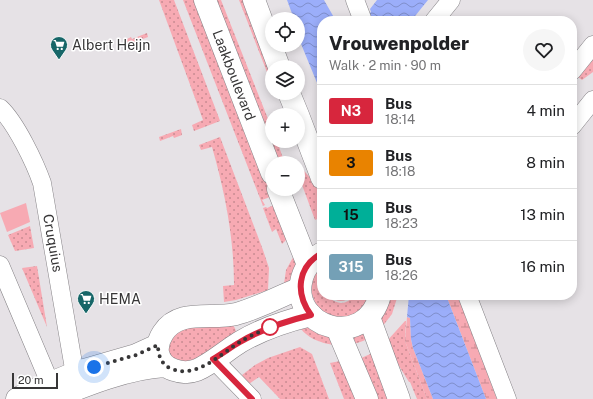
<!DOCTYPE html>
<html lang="en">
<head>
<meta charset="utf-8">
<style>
	:root { --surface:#fff; --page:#f6f6f6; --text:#202124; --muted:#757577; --line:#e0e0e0 }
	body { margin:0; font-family:"Public Sans",sans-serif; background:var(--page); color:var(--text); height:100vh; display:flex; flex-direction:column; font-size:15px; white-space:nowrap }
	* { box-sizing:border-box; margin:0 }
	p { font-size:13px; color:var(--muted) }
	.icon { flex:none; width:22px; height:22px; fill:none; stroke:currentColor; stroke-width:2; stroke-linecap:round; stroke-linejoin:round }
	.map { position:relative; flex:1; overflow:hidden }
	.sheet { position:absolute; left:317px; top:16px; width:260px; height:284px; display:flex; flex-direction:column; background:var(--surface); border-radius:16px; box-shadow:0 2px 10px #0003 }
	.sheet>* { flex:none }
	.badge { padding:0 8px; border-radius:3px; font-size:14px; line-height:26px }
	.buttons { position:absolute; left:265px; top:12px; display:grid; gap:8px }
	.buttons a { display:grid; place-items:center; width:40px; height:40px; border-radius:50%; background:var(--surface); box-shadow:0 2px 10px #0003; font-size:20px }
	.scale { position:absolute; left:12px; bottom:10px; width:46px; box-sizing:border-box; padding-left:4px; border:2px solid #373637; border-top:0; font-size:11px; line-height:14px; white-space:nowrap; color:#373637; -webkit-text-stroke:3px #fff; paint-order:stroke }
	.you { position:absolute; width:20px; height:20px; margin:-10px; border:3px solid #fff; border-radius:50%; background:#1a73e8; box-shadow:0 0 0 6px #1a73e833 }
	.map>.badge { position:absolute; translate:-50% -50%; box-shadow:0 0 0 2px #fff }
	.round { display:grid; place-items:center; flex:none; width:42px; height:42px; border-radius:21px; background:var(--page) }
	.overview { display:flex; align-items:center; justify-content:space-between; height:68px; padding:0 12px }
	h1 { font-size:19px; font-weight:800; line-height:30px }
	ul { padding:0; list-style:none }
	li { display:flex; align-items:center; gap:12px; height:52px; padding:0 12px; border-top:1px solid var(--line) }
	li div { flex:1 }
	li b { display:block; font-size:15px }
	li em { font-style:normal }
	li .badge { min-width:44px; font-weight:700; text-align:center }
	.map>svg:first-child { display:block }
	.grass { fill:url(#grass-dots) }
	.wetland { fill:url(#wetland-marsh) }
	.park { fill:#f7aab3 }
	.water { fill:url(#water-waves) }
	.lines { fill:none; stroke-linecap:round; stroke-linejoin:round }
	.minor-casing { stroke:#868387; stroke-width:19 }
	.tertiary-casing { stroke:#868387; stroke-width:23 }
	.secondary-casing { stroke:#868387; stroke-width:23 }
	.minor { stroke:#fff; stroke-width:18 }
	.tertiary { stroke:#fff; stroke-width:22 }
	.secondary { stroke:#fff; stroke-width:22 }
	.line-casing { stroke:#fff; stroke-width:9 }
	.line { stroke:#d7263d; stroke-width:6 }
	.walk { stroke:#373637; stroke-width:4; stroke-dasharray:0 7.2 }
	.stop-dot { fill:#fff; stroke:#d7263d; stroke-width:2 }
	.labels { text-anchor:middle; stroke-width:3; stroke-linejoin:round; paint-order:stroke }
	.poi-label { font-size:14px; fill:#373637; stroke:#fff; text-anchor:start }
	.street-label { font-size:14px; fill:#373637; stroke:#fff }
</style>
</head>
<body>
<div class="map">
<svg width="593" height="399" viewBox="0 0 593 399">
	<defs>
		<pattern id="grass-dots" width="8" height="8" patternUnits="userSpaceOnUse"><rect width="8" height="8" fill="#f7aab3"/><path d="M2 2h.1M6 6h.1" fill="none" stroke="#c98b92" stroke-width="1.8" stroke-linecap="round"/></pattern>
		<pattern id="wetland-marsh" width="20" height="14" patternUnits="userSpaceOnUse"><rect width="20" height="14" fill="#f7aab3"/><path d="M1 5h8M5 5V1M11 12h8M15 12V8" fill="none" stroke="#c98b92"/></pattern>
		<pattern id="water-waves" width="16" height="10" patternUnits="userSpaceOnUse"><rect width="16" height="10" fill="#9baefa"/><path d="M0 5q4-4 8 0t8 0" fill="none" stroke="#7f8ecb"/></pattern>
	</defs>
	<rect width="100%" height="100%" fill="#e6e2e6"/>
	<path class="grass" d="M159 0H174L219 118 220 121 194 131 192 125 203 120Z
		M183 0H201L292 234 282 244 276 229 272 232 263 208 266 207 267 208 274 205 270 197 262 200 265 205 263 206Z
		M210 0H221L272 129V141H277L284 161V163H273Z
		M239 0H249L272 67V85Z
		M147 33 148 37 127 45 125 40 131 37 132 39Z
		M593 54V72L582 80 578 77Z
		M181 129 182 135 174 138 173 136 160 141 159 137Z
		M220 137 263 250 269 268 268 290 236 300 224 302 223 286 234 285C234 238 225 192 212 147L201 150 199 145Z
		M298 164 322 191V217L315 220 298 174Z
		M30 226 34 248 15 251 8 235Z
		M296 252 297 273 283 291 286 270Z
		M322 263V295H327C335 305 347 306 354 295H371L363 310 339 320 318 310 309 286 319 265Z
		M37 266 47 327 22 268Z
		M329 295H352C346 303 336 303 329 295Z
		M386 295H398L392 314 382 327 377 326Z
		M226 321C232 324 236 326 236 334L198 361 174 363 166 346 177 329Z
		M405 321H406L405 341 427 399H417L410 382H409L391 353 386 342Z
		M297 322 328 334 334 345C320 343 303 337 297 322Z
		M360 330 371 337 363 341 351 345 352 333Z
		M300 347 312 354 329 399H280L259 377 249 384 242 375 255 365 268 358Z
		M377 351 394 399H372L359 359Z
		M345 360 363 399H344L330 363Z"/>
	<path class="wetland" d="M446 295H458L497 399H486Z
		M407 317 410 318 411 339 413 348 433 399H427L405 341Z"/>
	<path class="park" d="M26 203 30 222 7 232 0 213Z"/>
	<path class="water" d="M287 0H324L336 21H322V95L299 39 298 19H294Z
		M377 0H428L411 21H359L371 12 370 9Z
		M409 295H446L486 399H433L413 348 411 339 410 318 407 317Z"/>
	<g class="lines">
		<defs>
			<path id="minor" d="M355 0 363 21
				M434 21 451 0
				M572 71 593 45
				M0 108C16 123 35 163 42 183L73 363 81 385
				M572 126 593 100
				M0 265 55 395
				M467 295 507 399
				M213 359 252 399"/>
			<path id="tertiary" d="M300 288C279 297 258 308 236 314 211 320 179 308 163 333 159 339 157 346 158 353 160 361 166 368 174 370 182 373 189 373 197 370 211 364 227 350 240 342 262 329 286 321 311 315
				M17 399 29 392 77 372 136 355 158 345
				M52 399C86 385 128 368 165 366"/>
			<path id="secondary" d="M205 0 272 173
				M254 0 279 67
				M289 93 298 115
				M298 115 322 178
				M278 189 308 265
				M322 253C312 259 305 267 302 278 288 327 365 352 380 295
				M369 317 399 399
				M337 328 367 399"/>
		</defs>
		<use href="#minor" class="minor-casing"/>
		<use href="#tertiary" class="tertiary-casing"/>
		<use href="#secondary" class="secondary-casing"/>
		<use href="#minor" class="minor"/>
		<use href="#tertiary" class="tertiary"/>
		<use href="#secondary" class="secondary"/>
	</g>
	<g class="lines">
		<defs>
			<path id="line" d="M252 399 213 359C222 354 231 347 240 342 262 329 286 321 311 315 295 293 297 267 322 253"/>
		</defs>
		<use href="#line" class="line-casing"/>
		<use href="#line" class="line"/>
		<path class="walk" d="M94 367 136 355 158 345C158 355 161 365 172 369 197 379 220 354 240 342 249 336 260 332 270 327"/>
	</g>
	<defs>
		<symbol id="supermarket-pin" viewBox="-11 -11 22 30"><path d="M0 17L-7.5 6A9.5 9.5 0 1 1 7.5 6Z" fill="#176668" stroke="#fff"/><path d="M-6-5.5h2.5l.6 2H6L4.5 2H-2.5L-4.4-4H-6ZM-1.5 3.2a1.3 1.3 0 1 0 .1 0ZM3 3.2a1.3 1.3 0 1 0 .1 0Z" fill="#fff"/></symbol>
	</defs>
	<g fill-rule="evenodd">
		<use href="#supermarket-pin" x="49" y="35" width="20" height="27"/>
		<use href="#supermarket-pin" x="76" y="289" width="20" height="27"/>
	</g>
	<circle class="stop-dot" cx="270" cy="327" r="8"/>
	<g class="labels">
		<g class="poi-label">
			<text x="72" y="50">Albert Heijn</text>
			<text x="99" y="304">HEMA</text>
		</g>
		<g class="street-label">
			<text transform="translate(234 75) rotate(69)" y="5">Laakboulevard</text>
			<text transform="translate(53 243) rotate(80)" y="5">Cruquius</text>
		</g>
	</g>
</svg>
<div class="buttons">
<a><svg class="icon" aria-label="locate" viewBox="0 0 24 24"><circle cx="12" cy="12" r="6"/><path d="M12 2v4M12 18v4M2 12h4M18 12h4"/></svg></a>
<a><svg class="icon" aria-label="layers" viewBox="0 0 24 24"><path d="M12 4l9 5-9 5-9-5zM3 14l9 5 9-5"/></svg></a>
<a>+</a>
<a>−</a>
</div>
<div class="scale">20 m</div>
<div class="you" style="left:94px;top:367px"></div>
<section class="sheet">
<div class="overview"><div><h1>Vrouwenpolder</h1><p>Walk · 2 min · 90 m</p></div><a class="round"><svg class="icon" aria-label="heart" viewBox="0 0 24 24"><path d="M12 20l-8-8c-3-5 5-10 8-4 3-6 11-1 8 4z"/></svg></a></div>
<ul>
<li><span class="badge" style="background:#d7263d;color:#fff">N3</span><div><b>Bus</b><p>18:14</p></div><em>4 min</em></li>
<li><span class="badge" style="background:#e98300;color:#111">3</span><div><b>Bus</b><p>18:18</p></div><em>8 min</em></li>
<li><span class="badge" style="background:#00af98;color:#111">15</span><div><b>Bus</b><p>18:23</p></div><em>13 min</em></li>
<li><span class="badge" style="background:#74a0b6;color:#fff">315</span><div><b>Bus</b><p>18:26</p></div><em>16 min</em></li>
</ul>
</section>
</div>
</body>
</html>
